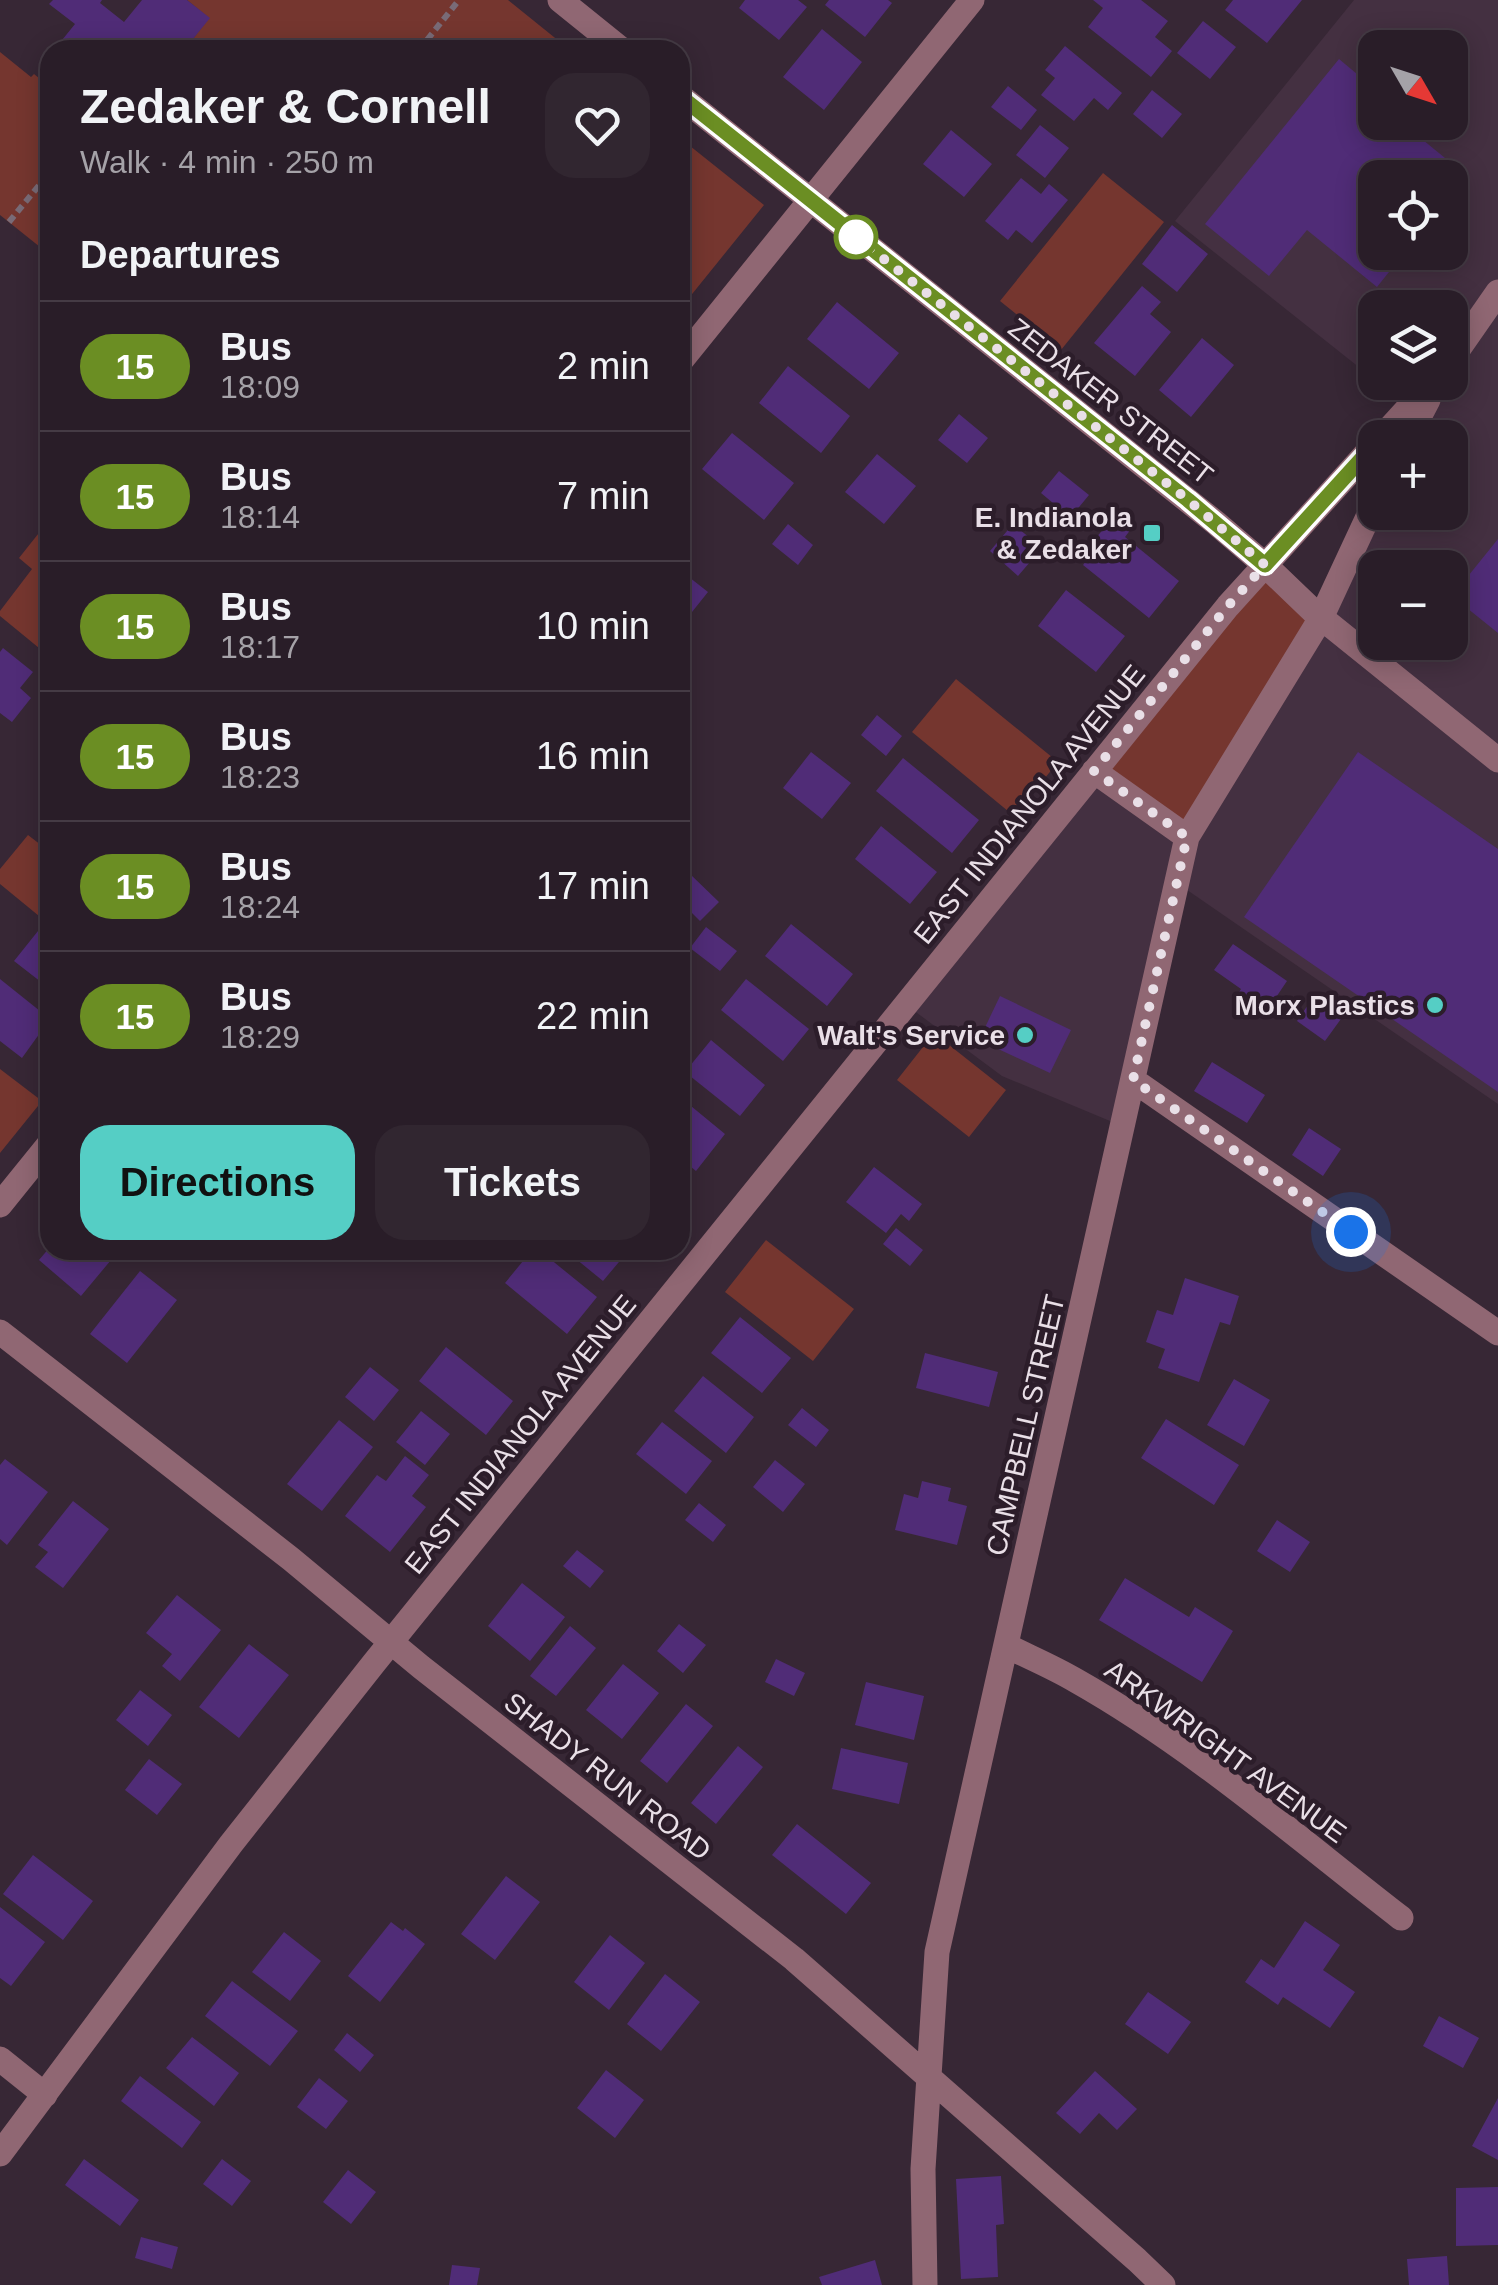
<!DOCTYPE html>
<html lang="en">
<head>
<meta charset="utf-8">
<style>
	:root { --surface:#291d28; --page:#312630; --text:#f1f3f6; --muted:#a5a2a8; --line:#453b45; --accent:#55cec5 }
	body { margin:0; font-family:Arial,sans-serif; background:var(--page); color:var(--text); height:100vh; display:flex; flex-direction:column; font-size:38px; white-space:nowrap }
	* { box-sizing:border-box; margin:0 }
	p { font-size:32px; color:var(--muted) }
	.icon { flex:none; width:55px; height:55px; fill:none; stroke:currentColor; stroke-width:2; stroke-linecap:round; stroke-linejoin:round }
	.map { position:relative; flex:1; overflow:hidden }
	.side { position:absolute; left:40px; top:40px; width:650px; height:1220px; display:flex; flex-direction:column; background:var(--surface); border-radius:30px; box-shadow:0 5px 25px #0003,0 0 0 2px var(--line) }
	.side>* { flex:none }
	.badge { padding:0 20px; border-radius:32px; font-size:35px; line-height:65px }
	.needle { width:65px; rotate:129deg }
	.buttons { position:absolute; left:1358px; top:30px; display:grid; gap:20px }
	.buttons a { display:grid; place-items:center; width:110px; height:110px; border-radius:20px; background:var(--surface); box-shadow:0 5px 25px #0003,0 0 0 2px var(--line); font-size:50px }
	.you { position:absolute; width:50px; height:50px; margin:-25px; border:8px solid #fff; border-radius:50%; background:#1a73e8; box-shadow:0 0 0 15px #1a73e833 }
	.map>.badge { position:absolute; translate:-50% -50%; box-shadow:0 0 0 5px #fff }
	h2 { padding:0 40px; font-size:38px; line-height:90px }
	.round { display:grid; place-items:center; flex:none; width:105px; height:105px; border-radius:30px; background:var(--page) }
	.head { display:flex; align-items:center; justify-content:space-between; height:170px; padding:0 40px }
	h1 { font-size:48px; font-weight:700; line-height:75px }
	.cta { display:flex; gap:20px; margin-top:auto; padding:20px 40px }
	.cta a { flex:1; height:115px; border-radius:30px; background:var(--accent); color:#111; font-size:40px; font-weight:700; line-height:115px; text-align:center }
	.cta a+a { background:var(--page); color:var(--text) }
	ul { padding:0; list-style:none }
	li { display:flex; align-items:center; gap:30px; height:130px; padding:0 40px; border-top:2px solid var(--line) }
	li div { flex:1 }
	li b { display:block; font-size:38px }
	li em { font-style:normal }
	li .badge { min-width:110px; font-weight:700; text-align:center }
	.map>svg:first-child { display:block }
	.built { fill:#443041; fill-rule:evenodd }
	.green { fill:#75362f }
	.building { fill:#502c77 }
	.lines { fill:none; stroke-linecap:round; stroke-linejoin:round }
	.path { stroke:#796b77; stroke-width:6; stroke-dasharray:8 5; stroke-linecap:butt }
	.minor { stroke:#906773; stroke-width:25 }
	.line-casing { stroke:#fff; stroke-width:22 }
	.line { stroke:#6b8e23; stroke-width:15 }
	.walk { stroke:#e9dfe7; stroke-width:10; stroke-dasharray:0 18 }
	.stop-dot { fill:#fff; stroke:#6b8e23; stroke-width:5 }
	.poi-dot { fill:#55cec5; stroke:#2c1d2a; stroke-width:4 }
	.labels { text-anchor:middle; stroke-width:9; stroke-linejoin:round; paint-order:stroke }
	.street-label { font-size:28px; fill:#e9dfe7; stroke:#2c1d2a }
	.poi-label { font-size:28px; font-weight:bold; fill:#e9dfe7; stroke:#2c1d2a; text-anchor:end }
</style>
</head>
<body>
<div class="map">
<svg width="1498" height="2285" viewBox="0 0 1498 2285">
	<rect width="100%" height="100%" fill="#372735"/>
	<path class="built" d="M1354 0H1498V1104L1177 883 1122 1126 1002 1076 905 1004 1094 771 1186 837 1375 512H1450V438L1408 437 1437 383 1450 382V308H1375V380L1175 221ZM1375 48H1450V122H1375ZM1375 178H1450V252H1375ZM1375 568H1450V642H1375Z"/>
	<path class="green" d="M187 0H508L570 50H184L209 18Z
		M0 52 31 77 34 74 50 87V255L0 215Z
		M680 138 764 205 680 309Z
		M1103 173 1164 222 1061 350 1000 301Z
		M50 519V657L0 616V611L32 569 19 558Z
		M1265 565 1313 611 1187 837 1094 771Z
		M956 679 1058 762 1014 816 912 732Z
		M28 835 50 852V925L0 884V869Z
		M934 1033 1006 1090 969 1137 897 1080Z
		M0 1069 42 1101 0 1153Z
		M766 1240 854 1309 813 1361 725 1292Z"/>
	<path class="building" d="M53 0H102L100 3 124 22 142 0H187L210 18 184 50H54L75 24 49 4Z
		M745 0H798L807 7 779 40 739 8Z
		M829 0H888L892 3 865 37 825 5Z
		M1093 0H1141L1168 21 1155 37 1172 51 1151 77 1088 27 1103 8Z
		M1233 0H1302L1267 43 1225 10Z
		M1203 21 1236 47 1210 79 1177 53Z
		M822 29 862 62 824 110 783 77Z
		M1065 46 1122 93 1108 110 1094 98 1074 121 1041 95 1055 78 1045 70Z
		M1339 59 1375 89V122H1401L1467 176 1450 196V178H1375V252H1405L1377 287 1307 230 1269 276 1205 224Z
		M1008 86 1037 110 1021 130 991 107Z
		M1152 90 1182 114 1162 138 1133 114Z
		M1040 125 1069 148 1045 178 1016 155Z
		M951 130 992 164 964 197 923 164Z
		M1021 178 1041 194 1049 184 1068 200 1032 243 1016 230 1008 240 985 221Z
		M1172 225 1208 254 1177 292 1142 264Z
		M1142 286 1161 302 1150 314 1171 332 1135 376 1094 343Z
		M837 302 899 353 869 389 807 339Z
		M1202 338 1234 365 1191 417 1159 390Z
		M788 366 850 416 821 453 759 403Z
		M959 414 988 438 967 463 938 440Z
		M732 433 794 483 764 520 702 469Z
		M877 454 916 486 884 524 845 492Z
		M1059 471 1089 495 1061 529 1043 515 1053 503 1041 493Z
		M1114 516 1131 529 1125 537 1179 581 1149 618 1083 565 1097 548 1091 544Z
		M788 524 813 545 798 565 772 544Z
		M1013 524 1042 548 1018 576 990 551Z
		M1498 539V633L1452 596Z
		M680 570 708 592 680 627Z
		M1066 590 1125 636 1096 672 1038 626Z
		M3 648 33 672 20 688 31 698 12 722 0 713V652Z
		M877 715 902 736 886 756 861 735Z
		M811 752 851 783 822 819 783 788Z
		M1358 752 1498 849V1092L1244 917Z
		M903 758 979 820 952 853 876 791Z
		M881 826 937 872 910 904 855 859Z
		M691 875 719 902 700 921 680 901V886Z
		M791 924 853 974 827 1006 765 956Z
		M42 926 50 933V989L14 961Z
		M706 927 737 951 720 971 690 948Z
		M1233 944 1287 981 1262 1018 1235 999 1241 989 1214 970Z
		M0 979 50 1019 22 1058 0 1041Z
		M746 979 809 1029 783 1061 721 1010Z
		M1317 992 1346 1012 1325 1041 1297 1021Z
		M1000 996 1071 1030 1050 1073 979 1040Z
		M711 1040 765 1085 740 1116 685 1072Z
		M1212 1062 1265 1095 1247 1123 1194 1091Z
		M680 1097 725 1134 696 1171 680 1158Z
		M1309 1128 1341 1149 1323 1176 1292 1155Z
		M874 1167 922 1204 909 1221 901 1214 886 1233 846 1202Z
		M896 1228 923 1250 910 1266 883 1244Z
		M50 1247V1250H99L111 1260 81 1296 39 1260Z
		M532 1250H539L597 1297 567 1334 505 1283Z
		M565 1250H629L603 1281Z
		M140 1271 177 1300 127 1363 90 1334Z
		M1185 1278 1239 1296 1230 1325 1220 1322 1199 1382 1158 1368 1165 1349 1146 1342 1157 1310 1173 1315Z
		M740 1317 791 1358 762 1393 711 1353Z
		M446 1347 513 1401 486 1435 419 1381Z
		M925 1353 998 1372 989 1407 916 1388Z
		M370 1367 399 1390 374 1421 345 1397Z
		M703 1376 754 1417 726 1453 674 1411Z
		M1234 1379 1270 1400 1244 1446 1207 1425Z
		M802 1408 829 1430 816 1447 788 1425Z
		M421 1411 450 1434 425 1465 396 1442Z
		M1166 1419 1239 1465 1214 1505 1141 1458Z
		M339 1420 373 1447 322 1511 287 1484Z
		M662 1422 712 1461 686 1494 636 1454Z
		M405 1456 429 1475 412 1496 426 1507 390 1552 345 1516 377 1475 386 1481Z
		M5 1459 48 1492 7 1545 0 1539V1465Z
		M775 1460 805 1484 783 1512 753 1487Z
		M922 1481 951 1488 948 1501 967 1506 957 1545 895 1530 904 1494 918 1498Z
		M73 1501 109 1529 63 1588 35 1567 48 1552 38 1545Z
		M699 1503 726 1525 713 1542 685 1520Z
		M1277 1520 1310 1542 1290 1572 1257 1551Z
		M577 1550 604 1571 590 1588 563 1566Z
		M1125 1578 1189 1617 1195 1607 1233 1631 1202 1682 1099 1620Z
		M522 1583 565 1617 530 1661 488 1626Z
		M177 1595 221 1630 180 1681 162 1666 172 1654 146 1633Z
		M679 1624 706 1645 683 1673 657 1651Z
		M570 1626 596 1648 556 1696 530 1676Z
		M249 1644 289 1675 239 1738 199 1707Z
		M776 1659 805 1673 794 1696 765 1682Z
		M623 1664 659 1693 622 1739 586 1710Z
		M866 1682 924 1696 914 1740 855 1725Z
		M140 1690 172 1715 148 1746 116 1720Z
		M686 1704 713 1726 667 1783 640 1761Z
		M738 1746 763 1767 716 1824 691 1803Z
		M841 1748 908 1763 899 1804 832 1789Z
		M149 1759 182 1784 157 1815 125 1790Z
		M797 1824 871 1883 846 1914 772 1855Z
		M33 1855 93 1901 63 1940 3 1894Z
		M506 1876 540 1902 495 1960 461 1934Z
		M0 1907 45 1942 11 1986 0 1978Z
		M1305 1921 1340 1945 1323 1970 1355 1992 1330 2028 1283 1997 1278 2005 1245 1982 1261 1959 1274 1968Z
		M391 1922 403 1931 405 1928 425 1944 380 2002 348 1976Z
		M284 1932 321 1961 290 2001 252 1972Z
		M610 1935 645 1963 609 2010 574 1982Z
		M665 1974 700 2002 661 2051 627 2024Z
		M232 1981 298 2031 270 2066 205 2016Z
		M1148 1992 1191 2022 1168 2054 1125 2024Z
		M1439 2016 1479 2038 1463 2068 1423 2046Z
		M347 2033 374 2055 360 2072 334 2050Z
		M192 2037 239 2073 214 2106 166 2068Z
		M606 2070 644 2100 615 2138 577 2108Z
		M1095 2071 1137 2109 1117 2130 1099 2113 1080 2134 1056 2113Z
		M140 2076 201 2122 182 2148 121 2101Z
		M319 2078 348 2101 326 2129 297 2107Z
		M1498 2098V2160L1472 2146Z
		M84 2159 139 2200 120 2226 65 2185Z
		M222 2159 251 2181 232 2206 203 2184Z
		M348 2170 376 2192 351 2224 323 2202Z
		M1001 2176 1004 2224 996 2225 998 2277 961 2279 956 2179Z
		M1498 2187V2245L1456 2246V2188Z
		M141 2237 178 2247 172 2269 135 2258Z
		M1447 2256 1449 2285H1409L1407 2259Z
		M875 2260 882 2285H822L819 2277Z
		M452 2265 480 2268 477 2285H449Z"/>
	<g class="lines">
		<path class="path" d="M419 50 459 0
			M9 222 50 172"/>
		<path class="minor" d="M560 0 622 50
			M680 96 1216 523 1265 565 1313 611 1498 760
			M1450 361 1498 292
			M680 362 972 0
			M1381 438 1432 382
			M1408 438 1428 400
			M1094 771 1187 837
			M1133 1080 1498 1333
			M0 1205 50 1143
			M0 1332 291 1559 421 1667 794 1959 1137 2260 1163 2285
			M1007 1646C1029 1657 1053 1667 1075 1680 1192 1746 1295 1836 1401 1918
			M0 2059 45 2095
			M0 2154 231 1844 374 1663 1228 606 1375 444
			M925 2285 923 2169 937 1952 1187 837 1321 618 1375 502"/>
	</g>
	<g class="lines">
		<defs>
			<path id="line" d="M680 96 1188 500 1265 565 1375 444"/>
		</defs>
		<use href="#line" class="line-casing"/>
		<use href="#line" class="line"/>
		<path class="walk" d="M856 237 1188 500 1265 565 1228 606 1094 771 1187 837 1133 1080 1351 1232"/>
	</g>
	<circle class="stop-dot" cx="856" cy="237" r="20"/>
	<g class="poi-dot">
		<rect x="1142" y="523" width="20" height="20" rx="5"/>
		<circle cx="1435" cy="1005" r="10"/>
		<circle cx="1025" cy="1035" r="10"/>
	</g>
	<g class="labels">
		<g class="street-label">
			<text transform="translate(1111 401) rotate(38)" y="10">ZEDAKER STREET</text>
			<text transform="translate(1029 804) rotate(-51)" y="10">EAST INDIANOLA AVENUE</text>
			<text transform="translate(1025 1425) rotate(-77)" y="10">CAMPBELL STREET</text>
			<text transform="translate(520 1434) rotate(-51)" y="10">EAST INDIANOLA AVENUE</text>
			<text transform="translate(1226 1751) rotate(36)" y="10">ARKWRIGHT AVENUE</text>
			<text transform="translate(608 1776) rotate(38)" y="10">SHADY RUN ROAD</text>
		</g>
		<g class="poi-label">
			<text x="1132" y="527">E. Indianola<tspan x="1132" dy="32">&amp; Zedaker</tspan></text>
			<text x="1415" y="1015">Morx Plastics</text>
			<text x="1005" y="1045">Walt's Service</text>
		</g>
	</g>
</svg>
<div class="buttons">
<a><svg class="needle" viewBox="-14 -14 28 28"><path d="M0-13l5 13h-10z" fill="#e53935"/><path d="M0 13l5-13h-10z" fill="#a5a2a8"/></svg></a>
<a><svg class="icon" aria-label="locate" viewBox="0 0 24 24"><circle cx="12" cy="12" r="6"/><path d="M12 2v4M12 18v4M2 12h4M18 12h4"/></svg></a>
<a><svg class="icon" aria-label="layers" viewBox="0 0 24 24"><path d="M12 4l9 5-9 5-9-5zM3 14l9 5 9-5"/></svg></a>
<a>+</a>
<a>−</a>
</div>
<div class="you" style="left:1351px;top:1232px"></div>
<section class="side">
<div class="head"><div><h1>Zedaker &amp; Cornell</h1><p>Walk · 4 min · 250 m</p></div><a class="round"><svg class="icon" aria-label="heart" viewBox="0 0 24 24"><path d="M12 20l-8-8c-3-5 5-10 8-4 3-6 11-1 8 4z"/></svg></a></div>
<h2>Departures</h2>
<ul>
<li><span class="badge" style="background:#6b8e23;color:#fff">15</span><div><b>Bus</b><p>18:09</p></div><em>2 min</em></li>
<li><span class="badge" style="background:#6b8e23;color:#fff">15</span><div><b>Bus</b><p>18:14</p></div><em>7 min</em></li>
<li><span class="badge" style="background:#6b8e23;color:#fff">15</span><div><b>Bus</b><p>18:17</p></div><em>10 min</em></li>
<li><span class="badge" style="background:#6b8e23;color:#fff">15</span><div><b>Bus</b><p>18:23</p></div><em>16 min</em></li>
<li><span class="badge" style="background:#6b8e23;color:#fff">15</span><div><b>Bus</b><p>18:24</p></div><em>17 min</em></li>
<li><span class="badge" style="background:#6b8e23;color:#fff">15</span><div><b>Bus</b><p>18:29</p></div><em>22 min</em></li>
</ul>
<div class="cta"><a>Directions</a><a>Tickets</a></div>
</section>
</div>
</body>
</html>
